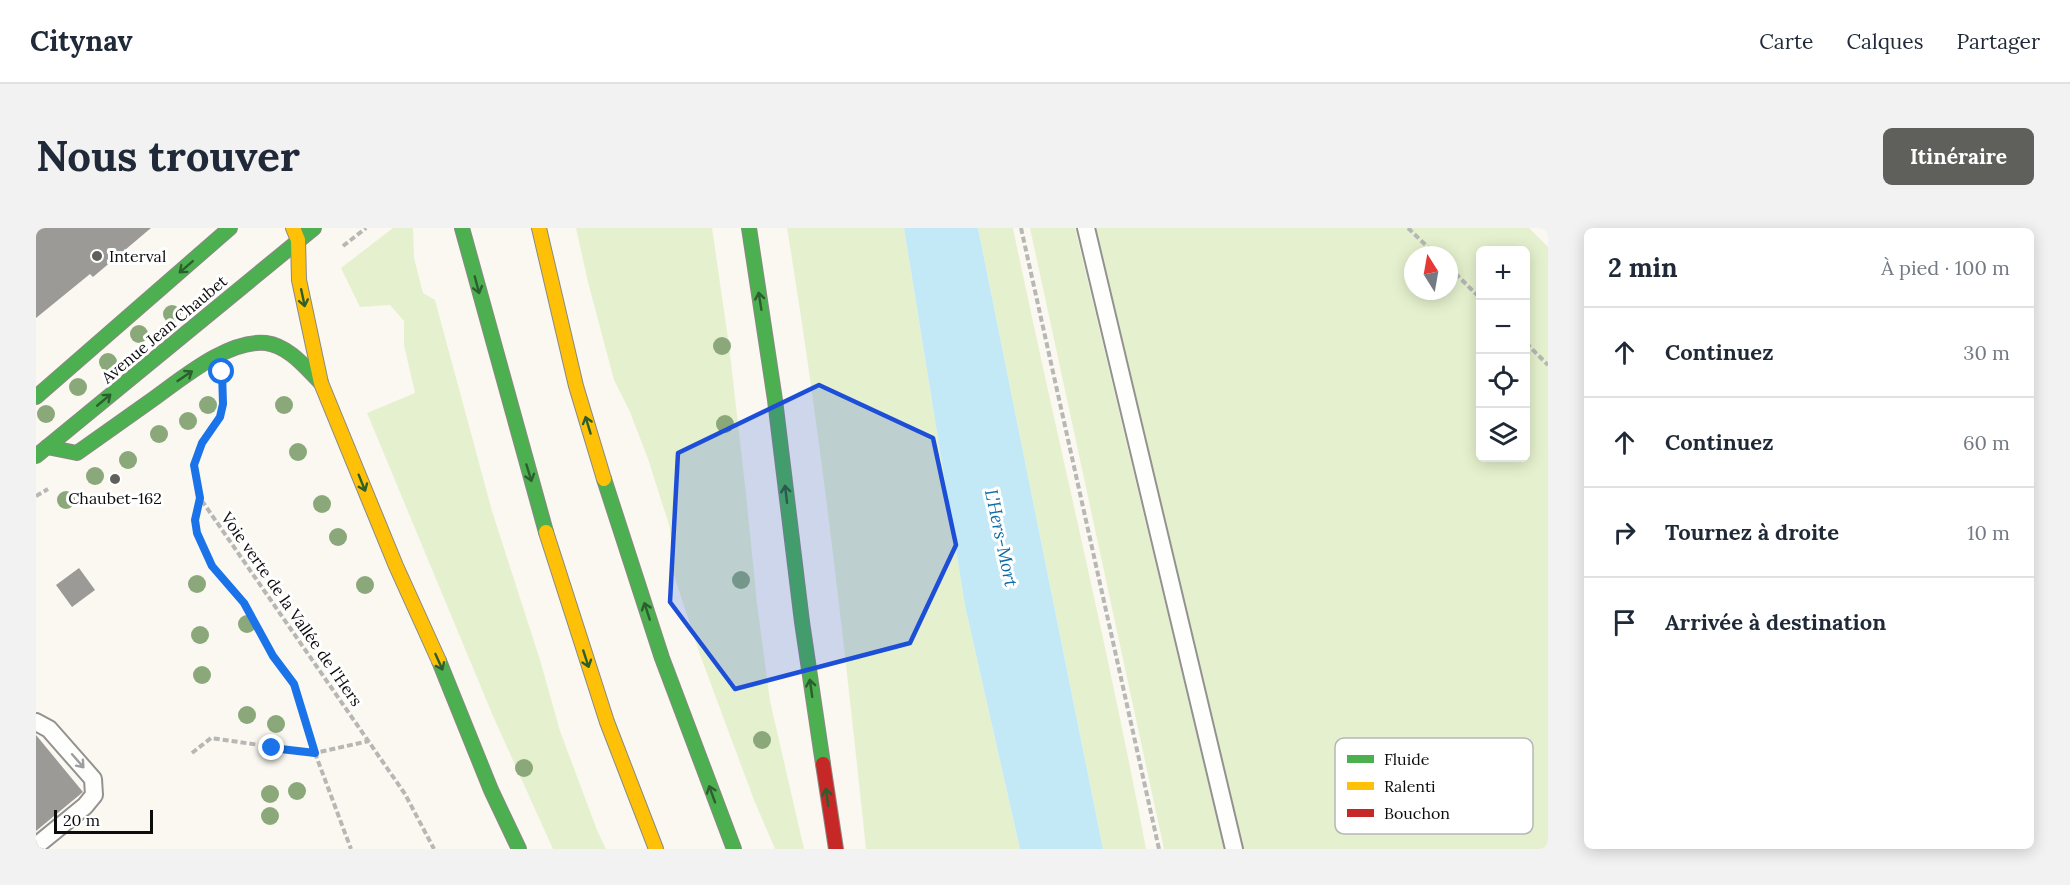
<!DOCTYPE html>
<html lang="fr">
<meta charset="utf-8">
<style>
:root{--surface:#fff;--page:#f2f2f3;--text:#1f2937;--muted:#747a83;--line:#e0e1e3;--accent:#5f5f5c}
body{margin:0;font-family:Lora,serif;background:var(--page);color:var(--text)}
.controls{position:absolute;right:18px;top:18px;display:grid;overflow:hidden;border-radius:9px;box-shadow:0 3px 15px #0003}
.controls button{width:54px;height:54px;display:grid;place-items:center;padding:0;border:0;border-bottom:2px solid var(--line);background:var(--surface);color:var(--text);font:30px sans-serif}
.compass{position:absolute;left:1368px;top:18px;width:54px;height:54px;border-radius:50%;background:var(--surface);box-shadow:0 3px 15px #0003;rotate:349deg}
.scale{position:absolute;left:18px;bottom:15px;width:99px;box-sizing:border-box;padding-left:6px;border:3px solid #0c0c0c;border-top:0;font-size:16px;line-height:21px;white-space:nowrap;color:#0c0c0c;-webkit-text-stroke:4px #fff;paint-order:stroke}
.stop{position:absolute;width:18px;height:18px;margin:-14px;border:4px solid #1a73e8;border-radius:50%;background:#fff}
.stop.end{background:#1a73e8;border-color:#fff;box-shadow:0 2px 6px #0008}
.list{margin:0;padding:0;list-style:none}
h2{display:flex;justify-content:space-between;align-items:center;height:78px;margin:0;padding:0 24px;font-size:26px}
h2 small{font-size:20px;font-weight:400;color:var(--muted)}
.list li{display:grid;grid-template-columns:39px 1fr auto;gap:18px;align-items:center;box-sizing:border-box;height:90px;padding:0 24px;border-top:2px solid var(--line)}
.list b{display:block;font-size:22px;white-space:nowrap}
.list em{font-size:20px;font-style:normal;color:var(--muted)}
.icon{flex:none;width:33px;height:33px;fill:none;stroke:currentColor;stroke-width:2;stroke-linecap:round;stroke-linejoin:round}
.map{position:relative;flex:none;width:1512px;height:621px;overflow:hidden;border-radius:9px}
header{display:flex;align-items:center;gap:36px;box-sizing:border-box;height:84px;padding:0 30px;background:var(--surface);border-bottom:2px solid var(--line)}
header strong{font-size:28px}
nav{display:flex;gap:33px;margin-inline-start:auto;font-size:21px}
.intro{display:flex;align-items:center;justify-content:space-between;box-sizing:border-box;height:144px;padding:0 36px}
h1{margin:0;font-size:42px}
.button{padding:15px 27px;border-radius:9px;background:var(--accent);color:#fff;font-size:21px;font-weight:700}
main{display:flex;gap:36px;padding:0 36px}
aside{flex:1;background:var(--surface);border-radius:9px;box-shadow:0 3px 15px #0003}
.map>svg:first-child{display:block}
</style>
<header>
<strong>Citynav</strong>
<nav><a>Carte</a><a>Calques</a><a>Partager</a></nav>
</header>
<div class="intro"><h1>Nous trouver</h1><a class="button">Itinéraire</a></div>
<main>
<div class="map">
<svg width="1512" height="621" viewBox="0 0 1512 621">
<rect width="100%" height="100%" fill="#faf8f0"/>
<g fill="#e5f1ce" fill-rule="evenodd">
<path d="M357,0H377L378,30L387,65L399,72L456,283L504,432L524,503L561,602L570,621H517L457,488L331,185L379,165L368,117V93L354,77L324,79L305,40Z"/>
<path d="M540,0H676L693,117L710,266L721,375L734,473L768,621H739L718,572L663,424L638,347L634,300L612,231L594,184L578,152L552,54Z"/>
<path d="M751,0H868L929,378L984,621H830C808,413 785,206 751,0Z"/>
<path d="M942,0H977C1020,207 1071,413 1110,621H1067Z"/>
<path d="M994,0H1039L1188,621H1128Z"/>
<path d="M1056,0H1493L1512,19V621H1203ZM1444,22H1490V230H1444ZM1377,27H1413V63H1377Z"/>
</g>
<path fill="#c3e9f7" d="M868,0H942L1067,621H984L929,378Z"/>
<g fill="#9c9a96">
<path d="M0,0H115L57,49L54,46L0,90Z"/>
<path d="M43,340L59,362L36,379L20,357Z"/>
<path d="M0,507L47,564L0,603Z"/>
</g>
<g fill="none" stroke-linecap="round" stroke-linejoin="round">
<defs>
<g id="lane">
<path d="M1050,0L1198,621"/>
<path d="M0,494L13,501L57,551L58,567L49,578L0,618"/>
</g>
<g id="fast">
<path d="M426,0L510,304"/>
<path d="M713,0L739,172L766,394L787,536"/>
<path d="M0,169L194,0"/>
<path d="M11,219L41,225C65,208 89,191 113,174C143,153 191,111 230,115C253,118 270,140 285,155"/>
<path d="M0,228L278,0"/>
<path d="M568,251L626,430L698,621"/>
<path d="M403,433L455,562L483,621"/>
</g>
<g id="slow">
<path d="M257,0L262,12L263,52L285,155L360,338L403,433"/>
<path d="M503,0L540,158L568,251"/>
<path d="M510,304L571,494L620,621"/>
</g>
<path id="jam" d="M787,536L800,621"/>
</defs>
<use href="#lane" stroke="#93928f" stroke-width="20"/>
<use href="#fast" stroke="#8a8985" stroke-width="16"/>
<use href="#slow" stroke="#8a8985" stroke-width="16"/>
<use href="#jam" stroke="#8a8985" stroke-width="16"/>
<g stroke="#b7b7b5" stroke-width="4" stroke-dasharray="6 3" stroke-linecap="butt">
<path d="M985,0L1123,621"/>
<path d="M1372,0L1400,27"/>
<path d="M307,18L330,0"/>
<path d="M1413,39L1444,70"/>
<path d="M1490,115L1512,137"/>
<path d="M187,164V176L184,189L166,215L158,237L164,270L369,566L398,621"/>
<path d="M0,268L12,261"/>
<path d="M164,270L159,292L161,305L176,337L208,375L237,428L258,456L279,525L315,621"/>
<path d="M156,525L175,510L279,525L333,513"/>
</g>
<use href="#lane" stroke="#fefefd" stroke-width="16"/>
<use href="#fast" stroke="#4caf50" stroke-width="14"/>
<use href="#slow" stroke="#ffc107" stroke-width="14"/>
<use href="#jam" stroke="#c62828" stroke-width="14"/>
</g>
<g fill="#8aa879">
<circle cx="136" cy="86" r="9"/>
<circle cx="103" cy="106" r="9"/>
<circle cx="686" cy="118" r="9"/>
<circle cx="72" cy="134" r="9"/>
<circle cx="42" cy="159" r="9"/>
<circle cx="172" cy="177" r="9"/>
<circle cx="248" cy="177" r="9"/>
<circle cx="10" cy="186" r="9"/>
<circle cx="152" cy="193" r="9"/>
<circle cx="689" cy="196" r="9"/>
<circle cx="123" cy="206" r="9"/>
<circle cx="262" cy="224" r="9"/>
<circle cx="92" cy="232" r="9"/>
<circle cx="59" cy="248" r="9"/>
<circle cx="30" cy="272" r="9"/>
<circle cx="286" cy="276" r="9"/>
<circle cx="302" cy="309" r="9"/>
<circle cx="705" cy="352" r="9"/>
<circle cx="161" cy="356" r="9"/>
<circle cx="329" cy="357" r="9"/>
<circle cx="211" cy="396" r="9"/>
<circle cx="164" cy="407" r="9"/>
<circle cx="166" cy="447" r="9"/>
<circle cx="211" cy="487" r="9"/>
<circle cx="240" cy="496" r="9"/>
<circle cx="726" cy="512" r="9"/>
<circle cx="488" cy="540" r="9"/>
<circle cx="261" cy="563" r="9"/>
<circle cx="234" cy="566" r="9"/>
<circle cx="234" cy="588" r="9"/>
</g>
<defs><path id="oneway-shaft" d="M-6 0H5M1.5-3L5.5 0L1.5 3" fill="none" stroke-width="1.6" stroke-linecap="round" stroke-linejoin="round" transform="scale(1.5)"/></defs>
<g stroke="#2c5e2e">
<use href="#oneway-shaft" transform="translate(150 39) rotate(139)"/>
<use href="#oneway-shaft" transform="translate(441 57) rotate(75)"/>
<use href="#oneway-shaft" transform="translate(267 70) rotate(78)"/>
<use href="#oneway-shaft" transform="translate(724 73) rotate(-99)"/>
<use href="#oneway-shaft" transform="translate(149 148) rotate(-34)"/>
<use href="#oneway-shaft" transform="translate(68 172) rotate(-40)"/>
<use href="#oneway-shaft" transform="translate(552 197) rotate(-107)"/>
<use href="#oneway-shaft" transform="translate(493 245) rotate(73)"/>
<use href="#oneway-shaft" transform="translate(326 255) rotate(68)"/>
<use href="#oneway-shaft" transform="translate(750 266) rotate(-97)"/>
<use href="#oneway-shaft" transform="translate(611 383) rotate(-108)"/>
<use href="#oneway-shaft" transform="translate(550 431) rotate(72)"/>
<use href="#oneway-shaft" transform="translate(403 434) rotate(66)"/>
<use href="#oneway-shaft" transform="translate(775 460) rotate(-98)"/>
<use href="#oneway-shaft" transform="translate(676 566) rotate(-110)"/>
<use href="#oneway-shaft" transform="translate(791 569) rotate(-98)"/>
</g>
<use stroke="#9d9d9d" href="#oneway-shaft" transform="translate(42 533) rotate(49)"/>
<g fill="none" stroke-linecap="round" stroke-linejoin="round">
<path stroke="#1a73e8" stroke-width="8" d="M186,144L187,176L184,189L166,215L158,237L164,270L159,292L161,305L176,338L208,375L237,428L258,456L279,525L236,520"/>
</g>
<path fill="#1d4ed8" fill-opacity="0.2" stroke="#1d4ed8" stroke-width="4.5" stroke-linejoin="round" d="M783,157L897,210L920,317L874,415L699,461L634,374L642,225Z"/>
<g fill="#5f5f5c" stroke="#fff" stroke-width="2">
<circle cx="61" cy="28" r="6"/>
<circle cx="79" cy="251" r="6"/>
</g>
<g text-anchor="middle" stroke-width="6" stroke-linejoin="round" paint-order="stroke">
<g font-size="16" fill="#0c0c0c" stroke="#fff" text-anchor="start">
<text x="73" y="34">Interval</text>
<text x="79" y="276" text-anchor="middle">Chaubet-162</text>
</g>
<g font-size="16" fill="#0c0c0c" stroke="#fff">
<text transform="translate(128 101) rotate(-40)" y="6">Avenue Jean Chaubet</text>
<text transform="translate(256 381) rotate(55)" y="6">Voie verte de la Vallée de l'Hers</text>
</g>
<g font-size="18" font-style="italic" fill="#0d6ca5" stroke="#fff">
<text transform="translate(965 310) rotate(78)" y="6">L'Hers-Mort</text>
</g>
</g>
<rect x="1299" y="510" width="198" height="96" rx="9" fill="#fff" stroke="#b6b6b6" stroke-width="1.5"/>
<rect x="1311" y="527" width="27" height="8" fill="#4caf50"/>
<rect x="1311" y="554" width="27" height="8" fill="#ffc107"/>
<rect x="1311" y="581" width="27" height="8" fill="#c62828"/>
<g font-size="16" fill="#0c0c0c">
<text x="1348" y="537">Fluide</text>
<text x="1348" y="564">Ralenti</text>
<text x="1348" y="591">Bouchon</text>
</g>
</svg>
<div class="controls">
<button>+</button>
<button>−</button>
<button><svg class="icon" aria-label="locate" viewBox="0 0 24 24"><circle cx="12" cy="12" r="6"/><path d="M12 2v4M12 18v4M2 12h4M18 12h4"/></svg></button>
<button><svg class="icon" aria-label="layers" viewBox="0 0 24 24"><path d="M12 4l9 5-9 5-9-5zM3 14l9 5 9-5"/></svg></button>
</div>
<svg class="compass" viewBox="-18 -18 36 36"><path d="M0-13l5 13h-10z" fill="#e53935"/><path d="M0 13l5-13h-10z" fill="#747a83"/></svg>
<div class="scale">20 m</div>
<div class="stop" style="left:186px;top:144px"></div>
<div class="stop end" style="left:236px;top:520px"></div>
</div>
<aside>
<h2>2 min<small>À pied · 100 m</small></h2>
<ul class="list">
<li><svg class="icon" aria-label="ahead" viewBox="0 0 24 24"><path d="M12 20V5M6 11l6-6 6 6"/></svg><div><b>Continuez</b></div><em>30 m</em></li>
<li><svg class="icon" aria-label="ahead" viewBox="0 0 24 24"><path d="M12 20V5M6 11l6-6 6 6"/></svg><div><b>Continuez</b></div><em>60 m</em></li>
<li><svg class="icon" aria-label="right" viewBox="0 0 24 24"><path d="M7 20v-9h11M14 6l5 5-5 5"/></svg><div><b>Tournez à droite</b></div><em>10 m</em></li>
<li><svg class="icon" aria-label="arrive" viewBox="0 0 24 24"><path d="M6 21V4h12l-3 4 3 4H6"/></svg><div><b>Arrivée à destination</b></div></li>
</ul>
</aside>
</main>
